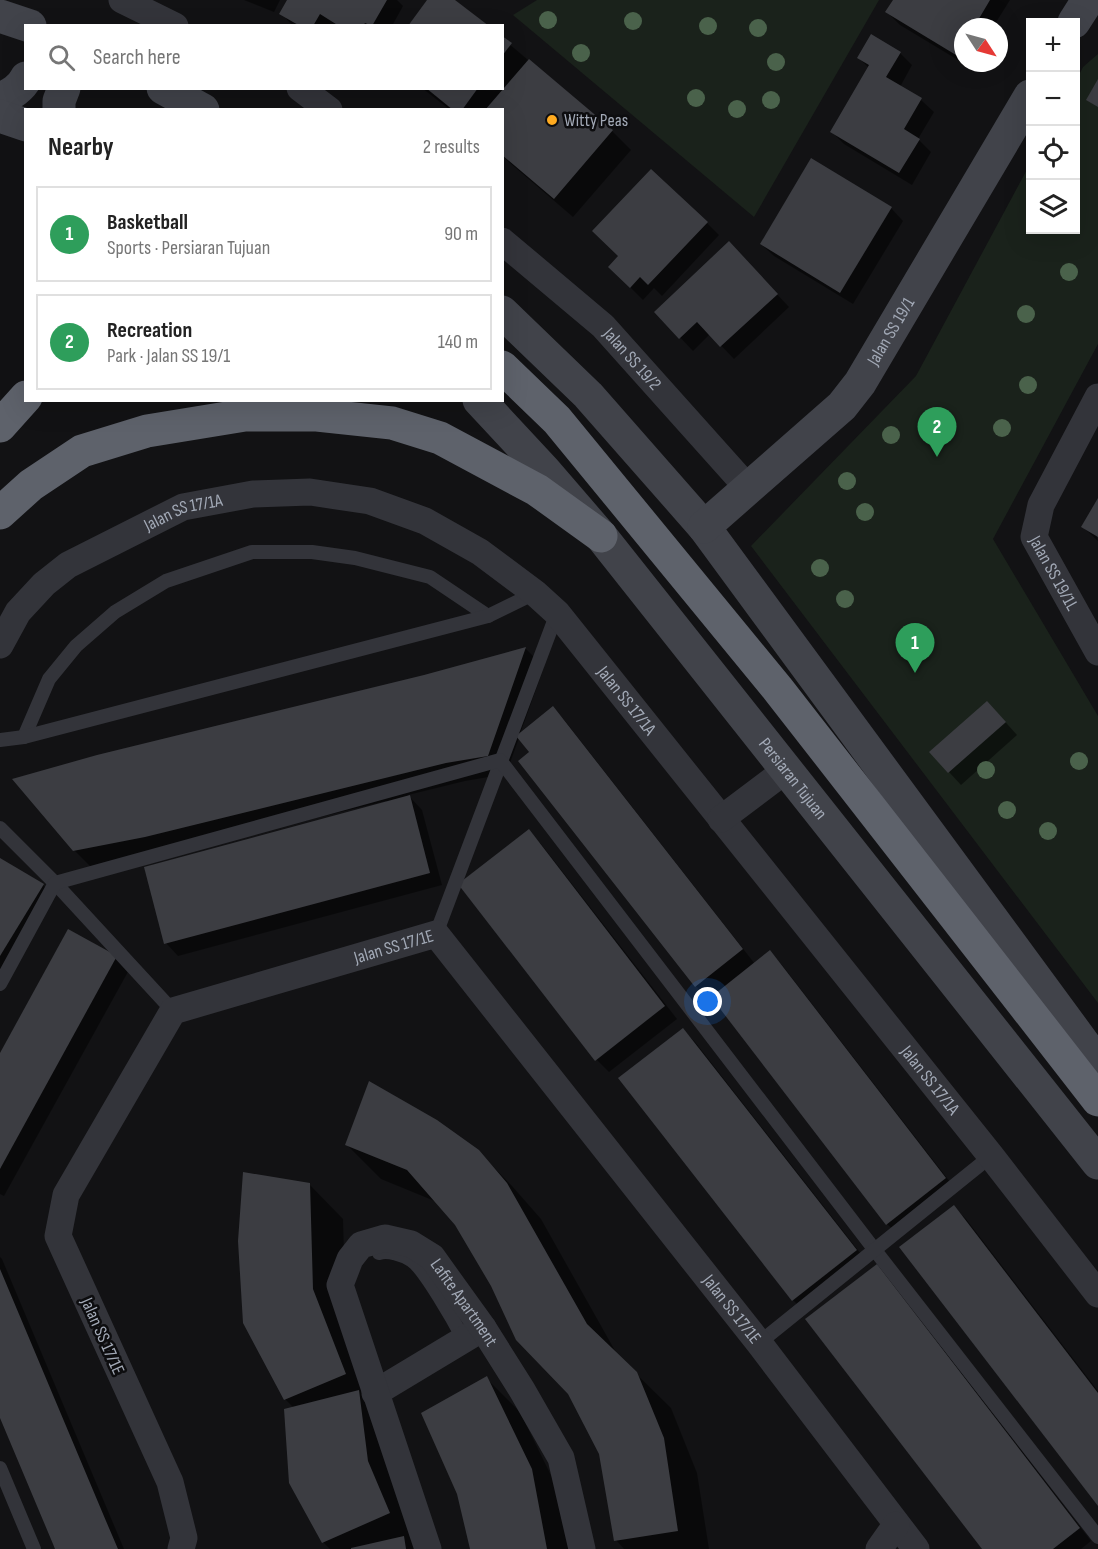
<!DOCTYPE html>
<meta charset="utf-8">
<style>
:root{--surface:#fff;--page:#f2f2f2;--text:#222;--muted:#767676;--line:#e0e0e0;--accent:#2563eb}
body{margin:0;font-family:"Sofia Sans Condensed",sans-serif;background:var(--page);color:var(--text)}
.controls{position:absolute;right:18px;top:18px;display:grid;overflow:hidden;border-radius:0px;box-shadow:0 6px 24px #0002}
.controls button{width:54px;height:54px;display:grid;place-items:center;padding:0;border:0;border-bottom:2px solid var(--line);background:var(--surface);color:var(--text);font:30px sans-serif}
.compass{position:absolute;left:954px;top:18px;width:54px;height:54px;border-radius:50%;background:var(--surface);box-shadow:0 6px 24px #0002;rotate:126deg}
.you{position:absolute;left:708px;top:1002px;width:21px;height:21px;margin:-15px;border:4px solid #fff;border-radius:50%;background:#1a73e8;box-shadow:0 0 0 9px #1a73e833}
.badge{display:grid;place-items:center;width:39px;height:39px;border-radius:50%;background:var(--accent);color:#fff;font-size:20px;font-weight:700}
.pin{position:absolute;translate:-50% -50px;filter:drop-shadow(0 2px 3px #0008)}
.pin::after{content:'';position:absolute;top:32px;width:21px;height:18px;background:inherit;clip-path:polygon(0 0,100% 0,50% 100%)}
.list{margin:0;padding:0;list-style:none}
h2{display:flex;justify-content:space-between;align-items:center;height:78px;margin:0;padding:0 24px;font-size:26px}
h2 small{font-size:20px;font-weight:400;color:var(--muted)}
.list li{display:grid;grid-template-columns:39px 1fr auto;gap:18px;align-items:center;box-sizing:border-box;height:96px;margin:0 12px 12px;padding:0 12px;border:2px solid var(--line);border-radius:0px}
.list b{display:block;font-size:22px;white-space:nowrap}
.list p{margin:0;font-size:20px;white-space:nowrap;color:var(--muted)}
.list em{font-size:20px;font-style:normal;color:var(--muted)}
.icon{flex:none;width:33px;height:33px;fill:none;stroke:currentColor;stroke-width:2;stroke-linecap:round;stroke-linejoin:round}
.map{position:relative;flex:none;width:1098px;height:1549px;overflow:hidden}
.search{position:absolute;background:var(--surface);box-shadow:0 6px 24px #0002;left:24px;top:24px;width:480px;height:66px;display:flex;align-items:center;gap:15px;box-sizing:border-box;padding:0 21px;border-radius:0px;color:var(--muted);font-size:22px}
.panel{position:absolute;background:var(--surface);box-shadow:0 6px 24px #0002;left:24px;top:108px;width:480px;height:294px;border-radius:0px}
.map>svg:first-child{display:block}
</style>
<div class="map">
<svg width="1098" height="1549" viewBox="0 0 1098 1549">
<rect width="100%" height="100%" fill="#121214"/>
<g fill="#1a221b">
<path d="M537,0H879L754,217L513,15Z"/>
<path d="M1098,54V344L993,539L1098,716V1003L751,546L916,376L1030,164V230H1076V81L1083,67Z"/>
</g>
<g fill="#0007">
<path d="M244,0H280L274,12Z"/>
<path d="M289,0H397L403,6L392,26H293L281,13Z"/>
<path d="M895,0H1010L993,27H963V63L900,25L887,12Z"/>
<path d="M502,38L612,131L631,150L573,217L502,156V110H450L422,88H502Z"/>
<path d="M900,53L912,65L900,87L921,100L934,112L918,139L931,152L912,185L844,144L832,132L869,68L859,58Z"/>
<path d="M891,208L903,221L853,304L774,256L761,244Z"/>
<path d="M707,223L719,235L662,296L654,288L643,300L610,267Z"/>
<path d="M741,256L789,307L734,359L710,334L693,351L656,312Z"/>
<path d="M1098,501V535L1096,534L1098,541L1083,527Z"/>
<path d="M526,649L544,667L520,734L553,708L565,721L755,964L770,952L782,965L957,1191L900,1236L887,1224L712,996L708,998L696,986L519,738L506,774L465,781L408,795L422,810L442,885L178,956L166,943L387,803L386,801L164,855L93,869L74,850L425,677Z"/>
<path d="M999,715L1017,735L961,785L949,772Z"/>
<path d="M529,831L541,844L677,1019L609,1072L597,1060L460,884Z"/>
<path d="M0,859L43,885L55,898L0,989Z"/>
<path d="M116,958L129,970L4,1196L0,1194V1055Z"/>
<path d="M683,1030L695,1042L868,1263L805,1312L793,1300Z"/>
<path d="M347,1145L478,1151L512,1186L541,1219L618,1356L671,1408L697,1473L709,1549H624L616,1540L601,1453L570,1393L492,1285L457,1224L437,1202L381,1179Z"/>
<path d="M309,1184L343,1219L346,1324L419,1549H330L323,1542L294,1408L285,1399Z"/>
<path d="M954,1207L966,1219L1098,1391V1504Z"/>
<path d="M0,1257L2,1259L124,1549H56L0,1415Z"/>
<path d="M876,1266L889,1278L1091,1541L1081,1549H984Z"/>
<path d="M486,1378L520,1412L565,1504L574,1549H471Z"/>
</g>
<g fill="#3c3d42">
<path d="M287,0H387L372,26L365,23L363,26H339L320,14L313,26H300L279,14Z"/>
<path d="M427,0H455L489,26H408Z"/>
<path d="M893,0H990L974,27H963V45L956,55L885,12Z"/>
<path d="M871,34L901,52L886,77L922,98L904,129L920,139L899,173L830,132L869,65L857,58Z"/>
<path d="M502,36L512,43L502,56Z"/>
<path d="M529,59L613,130L554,199L502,155V110H485Z"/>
<path d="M1098,79V107L1086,100Z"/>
<path d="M426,88H478L462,110H453Z"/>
<path d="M811,158L892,207L840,293L760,244Z"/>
<path d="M651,169L708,222L648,285L640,277L630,288L608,267L618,256L592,231Z"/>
<path d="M729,241L778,294L720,347L697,322L679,339L654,312Z"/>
<path d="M1098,498V537L1081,527Z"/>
<path d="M526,647L488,756L446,763L145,837L73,851L12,779L97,755L424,675Z"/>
<path d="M987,701L1006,722L948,773L929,752Z"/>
<path d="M553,706L743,949L695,987L518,761L529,752L516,736Z"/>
<path d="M410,795L430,873L164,944L144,867Z"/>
<path d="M529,829L665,1006L595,1061L458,884Z"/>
<path d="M0,858L44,884L0,956Z"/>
<path d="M68,929L117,956L0,1169V1053Z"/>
<path d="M770,950L946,1178L886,1225L711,997Z"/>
<path d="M683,1028L857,1250L792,1301L618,1078Z"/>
<path d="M369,1081L437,1120L479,1150L507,1183L587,1324L637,1372L664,1438L678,1531L614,1541L599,1454L568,1394L516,1340L491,1286L455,1225L407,1170L345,1145Z"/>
<path d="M243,1172L310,1183L313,1289L346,1374L284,1400L243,1323L238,1241Z"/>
<path d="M954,1205L1098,1393V1506L899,1247Z"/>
<path d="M877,1264L1080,1528L1053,1549H982L805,1319Z"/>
<path d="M0,1269L106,1521L118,1549H55L53,1544L0,1418Z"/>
<path d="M487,1376L532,1469L547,1549H470L457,1494L421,1413Z"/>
<path d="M359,1390L368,1461L390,1513L322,1543L289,1483L284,1409Z"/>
<path d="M404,1536L406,1549H351V1548Z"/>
</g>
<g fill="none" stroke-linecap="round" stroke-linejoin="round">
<g stroke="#33343a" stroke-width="14">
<path d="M24,737L49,679L76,646L115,612L166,581L252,552H312L355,558L430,577L488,616"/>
<path d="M0,740L24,737L488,616L535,593"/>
<path d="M0,828L55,883L173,1011"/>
<path d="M436,934L557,613"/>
<path d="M0,984L55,883L500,760L874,1249L1098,1537"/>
<path d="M379,1253C388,1250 403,1255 411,1260C424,1268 455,1323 464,1340"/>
<path d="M759,1343L991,1156"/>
<path d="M0,1468L34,1549"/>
</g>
<g stroke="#33343a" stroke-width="27">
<path d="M122,0L175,26"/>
<path d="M300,88L329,110"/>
<path id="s1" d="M502,241L603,326L748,488"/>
<path id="s2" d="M1098,397L1041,505L1034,537L1098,652"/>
<path id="s3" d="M0,645L18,612L44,584L68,565L183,507L253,494L310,492L370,501L425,521L480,552L535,593L557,613L991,1156L1098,1294"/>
<path d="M721,819L786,770"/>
<path d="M375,1393L483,1328"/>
<path id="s4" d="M181,1549L184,1538L170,1482L58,1236L66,1195L173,1011L436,934L759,1343L916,1549"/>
<path id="s5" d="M428,1549L340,1285L350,1259L361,1245L385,1238L411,1244L432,1257L483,1328L522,1390L561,1458L582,1549"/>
<path d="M879,1549L896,1525"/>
</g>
<g stroke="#41434a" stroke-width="33">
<path d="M0,16L30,26"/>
<path d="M1074,22L1088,0"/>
<path d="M163,88L203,110"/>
<path d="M0,98C10,96 22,87 26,78"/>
<path d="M59,110V101L64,88"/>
<path d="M0,116L26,125"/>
<path d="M502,312L588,395L704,527L1098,1063"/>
<path id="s6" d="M479,400L545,471L601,536L1098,1163"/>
<path id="s7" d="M704,527L842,406L860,383L1030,96"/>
</g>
<g stroke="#5e626b" stroke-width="33">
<path d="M502,367L557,420L777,688L1098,1100"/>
<path d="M0,426L26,397"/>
<path d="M0,513L31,485L82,451L147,431L245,415H317L392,423L440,438L537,490L601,536"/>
</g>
</g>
<g fill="#4a624b">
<circle cx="548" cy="20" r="9"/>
<circle cx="633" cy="21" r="9"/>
<circle cx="708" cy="26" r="9"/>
<circle cx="758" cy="28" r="9"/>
<circle cx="581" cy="53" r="9"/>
<circle cx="776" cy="62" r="9"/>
<circle cx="696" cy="98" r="9"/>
<circle cx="771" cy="100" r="9"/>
<circle cx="737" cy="109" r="9"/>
<circle cx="1069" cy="272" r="9"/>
<circle cx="1026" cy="314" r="9"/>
<circle cx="1028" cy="385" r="9"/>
<circle cx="1002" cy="428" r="9"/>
<circle cx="891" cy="435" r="9"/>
<circle cx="847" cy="481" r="9"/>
<circle cx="865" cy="512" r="9"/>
<circle cx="820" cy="568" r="9"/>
<circle cx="845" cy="599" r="9"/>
<circle cx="1079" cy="761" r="9"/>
<circle cx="986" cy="770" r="9"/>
<circle cx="1007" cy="810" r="9"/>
<circle cx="1048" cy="831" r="9"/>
</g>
<circle fill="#ffab20" stroke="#0d0d0f" stroke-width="2" cx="552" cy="120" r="6"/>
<g text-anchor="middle" stroke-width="5" stroke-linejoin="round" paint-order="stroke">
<g font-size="18" fill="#a2a9b6" stroke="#0d0d0f" text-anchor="start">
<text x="564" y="126">Witty Peas</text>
</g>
<g font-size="18" fill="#a2a9b6" stroke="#0d0d0f">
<text dy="6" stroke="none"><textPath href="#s7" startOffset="273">Jalan SS 19/1</textPath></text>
<text dy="6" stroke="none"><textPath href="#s1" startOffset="176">Jalan SS 19/2</textPath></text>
<text dy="6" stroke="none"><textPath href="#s3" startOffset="234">Jalan SS 17/1A</textPath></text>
<text dy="6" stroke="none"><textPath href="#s2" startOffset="196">Jalan SS 19/1L</textPath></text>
<text dy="6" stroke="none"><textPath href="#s3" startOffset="756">Jalan SS 17/1A</textPath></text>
<text dy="6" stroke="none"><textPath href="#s6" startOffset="492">Persiaran Tujuan</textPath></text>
<text dy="6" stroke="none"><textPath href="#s4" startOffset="824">Jalan SS 17/1E</textPath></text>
<text dy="6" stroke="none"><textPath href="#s3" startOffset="1242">Jalan SS 17/1A</textPath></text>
<text dy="6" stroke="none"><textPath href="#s5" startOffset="456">Lafite Apartment</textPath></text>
<text dy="6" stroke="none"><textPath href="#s4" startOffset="1346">Jalan SS 17/1E</textPath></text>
<text transform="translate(103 1336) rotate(66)" y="6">Jalan SS 17/1E</text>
</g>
</g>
</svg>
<div class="controls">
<button>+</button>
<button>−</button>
<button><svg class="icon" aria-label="locate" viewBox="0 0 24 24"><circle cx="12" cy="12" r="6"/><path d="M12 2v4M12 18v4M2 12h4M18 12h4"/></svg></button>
<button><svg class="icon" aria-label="layers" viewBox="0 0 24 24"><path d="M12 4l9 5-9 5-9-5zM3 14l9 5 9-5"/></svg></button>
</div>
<svg class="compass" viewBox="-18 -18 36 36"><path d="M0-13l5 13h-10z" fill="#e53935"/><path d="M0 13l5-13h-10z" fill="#767676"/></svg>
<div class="you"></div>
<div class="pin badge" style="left:915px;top:673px;background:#2e9e5b">1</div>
<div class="pin badge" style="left:937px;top:457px;background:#2e9e5b">2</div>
<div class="search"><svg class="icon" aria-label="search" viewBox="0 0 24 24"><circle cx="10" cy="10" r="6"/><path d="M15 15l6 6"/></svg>Search here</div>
<section class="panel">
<h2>Nearby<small>2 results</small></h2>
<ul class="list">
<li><span class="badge" style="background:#2e9e5b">1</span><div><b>Basketball</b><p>Sports · Persiaran Tujuan</p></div><em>90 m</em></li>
<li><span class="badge" style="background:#2e9e5b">2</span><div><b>Recreation</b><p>Park · Jalan SS 19/1</p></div><em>140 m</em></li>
</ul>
</section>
</div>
